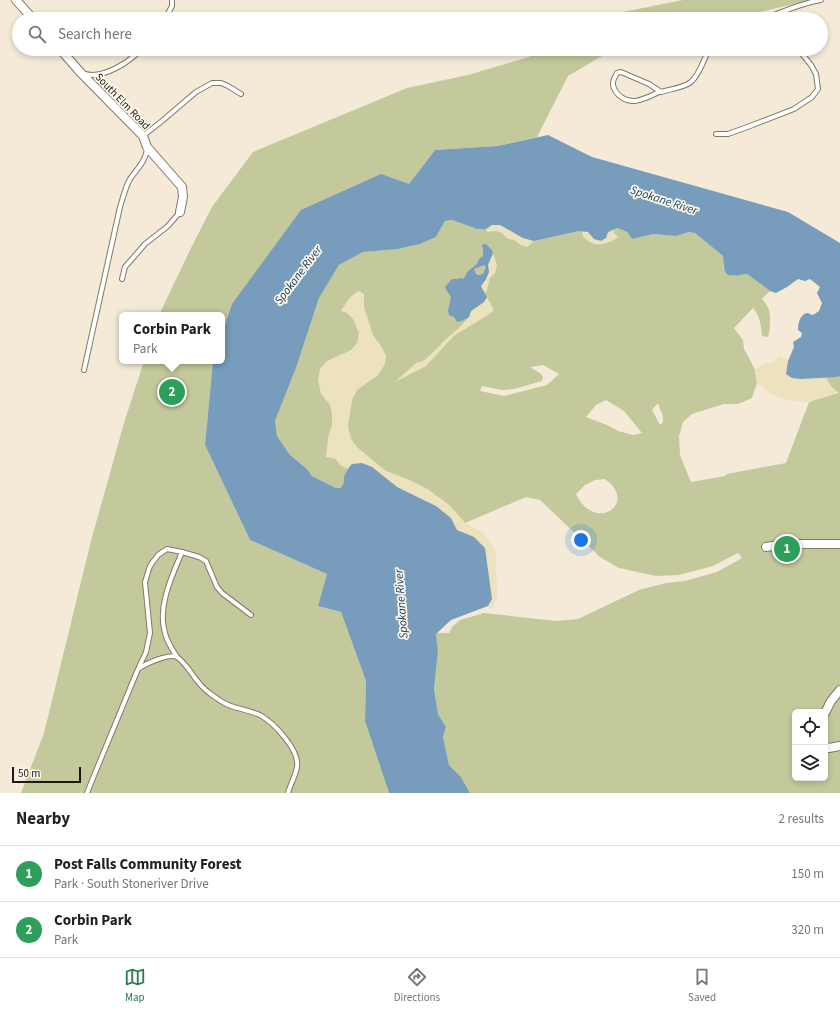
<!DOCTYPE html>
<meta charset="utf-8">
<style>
:root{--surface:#fff;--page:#f2f2f2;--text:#222;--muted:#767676;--line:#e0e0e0;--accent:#267f53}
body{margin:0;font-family:"Source Sans 3",sans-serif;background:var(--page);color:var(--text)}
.controls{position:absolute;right:12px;bottom:12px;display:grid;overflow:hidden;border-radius:6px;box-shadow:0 2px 6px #0003}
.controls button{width:36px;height:36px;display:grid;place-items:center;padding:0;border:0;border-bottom:1px solid var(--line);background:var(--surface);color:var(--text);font:20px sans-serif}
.scale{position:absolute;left:12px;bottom:10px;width:69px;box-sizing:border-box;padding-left:4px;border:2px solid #1c1912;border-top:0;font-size:11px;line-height:14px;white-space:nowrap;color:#1c1912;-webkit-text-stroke:3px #fef8ec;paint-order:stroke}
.you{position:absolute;left:581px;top:540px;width:14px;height:14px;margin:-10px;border:3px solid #fff;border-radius:50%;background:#1a73e8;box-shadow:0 0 0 6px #1a73e833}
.badge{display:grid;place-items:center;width:26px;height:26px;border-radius:50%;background:var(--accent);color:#fff;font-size:13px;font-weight:700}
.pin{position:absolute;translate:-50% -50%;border:2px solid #fff;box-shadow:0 1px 4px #0006}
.popup{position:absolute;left:119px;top:312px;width:106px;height:52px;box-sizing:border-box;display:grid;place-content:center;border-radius:6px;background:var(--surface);filter:drop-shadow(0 1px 3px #0005);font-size:13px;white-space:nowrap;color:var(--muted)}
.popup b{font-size:15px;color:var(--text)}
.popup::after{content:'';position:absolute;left:50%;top:100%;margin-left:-8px;border:8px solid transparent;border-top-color:var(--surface)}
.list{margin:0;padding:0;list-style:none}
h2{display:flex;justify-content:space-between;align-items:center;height:52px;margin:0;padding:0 16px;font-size:17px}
h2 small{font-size:13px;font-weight:400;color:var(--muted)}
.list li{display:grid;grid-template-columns:26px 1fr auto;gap:12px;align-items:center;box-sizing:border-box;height:56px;padding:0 16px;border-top:1px solid var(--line)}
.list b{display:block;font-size:15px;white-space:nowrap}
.list p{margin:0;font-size:13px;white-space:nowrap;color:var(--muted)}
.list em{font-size:13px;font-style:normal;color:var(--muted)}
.icon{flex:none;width:22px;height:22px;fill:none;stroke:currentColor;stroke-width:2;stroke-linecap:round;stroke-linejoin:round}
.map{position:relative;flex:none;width:840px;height:793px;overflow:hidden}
.search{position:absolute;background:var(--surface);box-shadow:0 2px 6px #0003;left:12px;right:12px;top:12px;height:44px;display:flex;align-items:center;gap:10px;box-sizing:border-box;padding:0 14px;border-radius:22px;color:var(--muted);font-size:15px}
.sheet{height:164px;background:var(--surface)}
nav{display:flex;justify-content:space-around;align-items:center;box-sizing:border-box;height:56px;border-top:1px solid var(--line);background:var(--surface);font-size:11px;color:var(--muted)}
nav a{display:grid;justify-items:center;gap:2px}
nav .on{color:var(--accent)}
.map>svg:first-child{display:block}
</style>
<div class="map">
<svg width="840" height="793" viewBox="0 0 840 793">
<rect width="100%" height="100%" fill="#f4ead7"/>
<g fill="#c3c99b" fill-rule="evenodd">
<path d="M683,0H811L730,19H588Z"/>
<path d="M542,49H614L568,76L537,137L498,146L435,150L409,184L233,304L222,334V315H159L191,248L212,207L253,152L407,88L468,75L532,56Z"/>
<path d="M452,220L477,229L492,225L534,241L579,231L588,232H608L617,228L627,232L632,239L653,234L676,236L689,232L695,233L723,256V268L731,276L747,274L770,291L762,299C765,303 768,306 769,310C771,316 770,331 768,337L762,336C761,325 760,316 753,308L734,328L743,340L744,349L749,358L755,370L757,383L752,398L738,404H724L692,414L683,422L679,436L680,455L691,482L725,476L727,474L786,463L809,402H811L819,378L840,376V793H470L461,777L449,765L443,737L446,727L438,714L434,689L438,651L436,633H449L452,627L460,620L484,613L557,621L578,619L639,590L666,583L685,581L717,572L742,558L738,553L713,566L679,575L656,576L619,568L600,557L540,500L526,497L465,523L450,506L440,498L345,476L344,485L341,488H336L312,476L307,469L290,455L277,436L275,421L296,368L319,298L339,265L363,252L398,249L420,244L436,237L445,221ZM543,365L559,374L547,385L504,396L480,391L482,386L502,390L514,389L542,381L543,377L540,373L530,367ZM606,400L624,411L642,433L633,435L618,431L607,425L586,417L596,405ZM658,403L663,417V422L660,425L652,410ZM605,479C639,503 595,534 576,494L585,485L595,480ZM795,712H825V778H795Z"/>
<path d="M144,361H213L205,445L250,540L327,574L318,606L341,612L366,681L365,721L389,793H21L44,733L91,541L124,423Z"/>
</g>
<g fill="#ece2bd">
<path d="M492,225H500L523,238L534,241L527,247L521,245L514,240L508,239L502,233L496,231L487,232L486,229Z"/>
<path d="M614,230V233L618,237C612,242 599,247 592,243C589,242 586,239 583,237L582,231L588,232L594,239Z"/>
<path d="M493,253L497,265L495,273L490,278L486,293L482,289L481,286L486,279L487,265Z"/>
<path d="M359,291L364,294V307L373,335L381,346L386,356L385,364L378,375L357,390L352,400L348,426L351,439L357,447L386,471L410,480L429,490L450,506L465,523L484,533L494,548L496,558L497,598L492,610L488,606L492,599L485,548L474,538L457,530L451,518L436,506L397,487L372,467L352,464L347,469L340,465L336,459L326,457L328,438L332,425V414L330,405L321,394L318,380L320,369L327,361L351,350L357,343L359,333L353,319L347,313L341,311C346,303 350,295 359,291Z"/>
<path d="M487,297L494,310L488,315L455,335L449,341L426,366L395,382L416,363L423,361L428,357L447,338L459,328L469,317L471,311L484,302Z"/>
<path d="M779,356L784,357L788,361L787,374L801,379L826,378L831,386L839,393L809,402L787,400L771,394L757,383L755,370C760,365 765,363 773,363Z"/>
</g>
<g fill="#779cbc" fill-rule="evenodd">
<path d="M548,135L592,157L788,212L840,243V376L836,377L801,379L792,378L786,374L788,361L794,347L793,342L801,337L802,333L798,330C798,324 800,314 807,313C809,313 811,315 813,315L819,311L822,303L817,293L820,287L810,279L805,281L798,279L787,287L776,293L770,291L747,274C726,277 724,278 723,256L695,233L689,232L676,236L653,234L632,239L627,232L617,228L608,232L606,238L601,241L594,239L588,232L579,231L534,241L523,238L500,225H492L486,229H477L452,220L445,221L436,237L420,244L398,249L363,252L339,265L319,298L296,368L275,421L277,436L290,455L307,469L312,476L336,488H341C344,484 344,482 344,477C346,472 348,468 352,464L362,463L372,467L397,487L436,506L451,518L457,530L474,537L485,548L492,599L488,606L451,620L436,634L438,651L434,689L438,714L446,727L443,737L449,765L461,777L470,793H389L365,721L366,681L341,612L318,606L327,574L250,540L205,445L213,361H222V334L232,304L301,210L381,174L409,184L435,150L498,146Z"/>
<path d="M484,244H486L492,250L493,253L488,265L489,272L486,279L481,286C482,290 485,293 487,297L484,302L471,311L469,317L462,321L457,322L454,317L449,315L448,311L451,297L446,290L445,287L452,279H458L460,278L463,279L466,275L467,272L477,264L479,259L483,256V249L482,245ZM484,265L486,267L483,274L479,275L476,274L474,269Z"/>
</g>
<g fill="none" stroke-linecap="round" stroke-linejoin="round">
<defs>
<g id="service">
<path d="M165,19L172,6V0"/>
<path d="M763,19C783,12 801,3 821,0"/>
<path d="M85,74C103,79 130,62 141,49"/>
<path d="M661,92L649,84L621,72L617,73C615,77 612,81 613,85C615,95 626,102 635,101C643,100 651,96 659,92H661C671,89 683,88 691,82C700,74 704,59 709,49"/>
<path d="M716,134H728L750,126L794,109L812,97L818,89L816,74L811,65L798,49"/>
<path d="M143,136L162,121L196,92L212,83H221L228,86L241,94"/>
<path d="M122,279L125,267L132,259L145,244L168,226L180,212"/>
<path d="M84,370L120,207C123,198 125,188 130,179C136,170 146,161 147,149"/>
<path d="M182,552L199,557L206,561L217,587L222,593L251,615"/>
<path d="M139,667L146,652L150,633L145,582L150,566L158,555L167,549L182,552C172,576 157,607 165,633C167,642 172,649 177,657"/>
<path d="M87,793L93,778L138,669C145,664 169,653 177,657C181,660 187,667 190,671C196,680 203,689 212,695C218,699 224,704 231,706C240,709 250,711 260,715C274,723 300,750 297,767C296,775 290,785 288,793"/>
</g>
<g id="minor">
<path d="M16,0L33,19"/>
<path d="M60,49L80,72L143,136L147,147L182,187L183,197L180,212"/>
<path d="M766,547L787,544H840"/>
<path d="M825,713L831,701L840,690"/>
<path d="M825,747L829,748L840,746"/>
</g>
</defs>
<use href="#service" stroke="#827967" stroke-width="6"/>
<use href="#minor" stroke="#827967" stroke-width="10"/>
<use href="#service" stroke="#fff" stroke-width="4"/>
<use href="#minor" stroke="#fff" stroke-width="8"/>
</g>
<g text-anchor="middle" stroke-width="3.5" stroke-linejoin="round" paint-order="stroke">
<g font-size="11" fill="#1c1912" stroke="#fef8ec">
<text transform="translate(123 101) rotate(46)" y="4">South Elm Road</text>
</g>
<g font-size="12" font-style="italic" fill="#133f60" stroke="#fef8ec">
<text transform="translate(664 200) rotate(18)" y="4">Spokane River</text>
<text transform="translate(298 275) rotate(-53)" y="4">Spokane River</text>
<text transform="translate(401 604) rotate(-94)" y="4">Spokane River</text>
</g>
</g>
</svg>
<div class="controls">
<button><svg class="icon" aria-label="locate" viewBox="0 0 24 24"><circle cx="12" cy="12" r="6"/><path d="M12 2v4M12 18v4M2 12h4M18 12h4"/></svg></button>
<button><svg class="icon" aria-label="layers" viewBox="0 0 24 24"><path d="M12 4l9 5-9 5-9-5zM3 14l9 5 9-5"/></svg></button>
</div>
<div class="scale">50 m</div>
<div class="you"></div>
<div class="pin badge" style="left:787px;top:549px;background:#2e9e5b">1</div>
<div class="pin badge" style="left:172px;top:392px;background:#2e9e5b">2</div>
<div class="popup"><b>Corbin Park</b>Park</div>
<div class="search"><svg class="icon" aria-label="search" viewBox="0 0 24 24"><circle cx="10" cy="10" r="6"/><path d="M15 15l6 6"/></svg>Search here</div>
</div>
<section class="sheet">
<h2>Nearby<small>2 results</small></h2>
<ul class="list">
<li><span class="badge" style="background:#2e9e5b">1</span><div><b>Post Falls Community Forest</b><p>Park · South Stoneriver Drive</p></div><em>150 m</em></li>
<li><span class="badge" style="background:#2e9e5b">2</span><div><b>Corbin Park</b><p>Park</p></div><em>320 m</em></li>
</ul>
</section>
<nav>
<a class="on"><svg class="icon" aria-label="map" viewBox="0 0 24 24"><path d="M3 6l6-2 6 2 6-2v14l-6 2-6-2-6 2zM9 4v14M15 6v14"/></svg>Map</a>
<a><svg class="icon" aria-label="directions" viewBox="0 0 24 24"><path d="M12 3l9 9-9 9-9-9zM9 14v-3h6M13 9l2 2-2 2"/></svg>Directions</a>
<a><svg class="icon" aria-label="saved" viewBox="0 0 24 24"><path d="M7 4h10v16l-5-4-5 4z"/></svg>Saved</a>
</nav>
